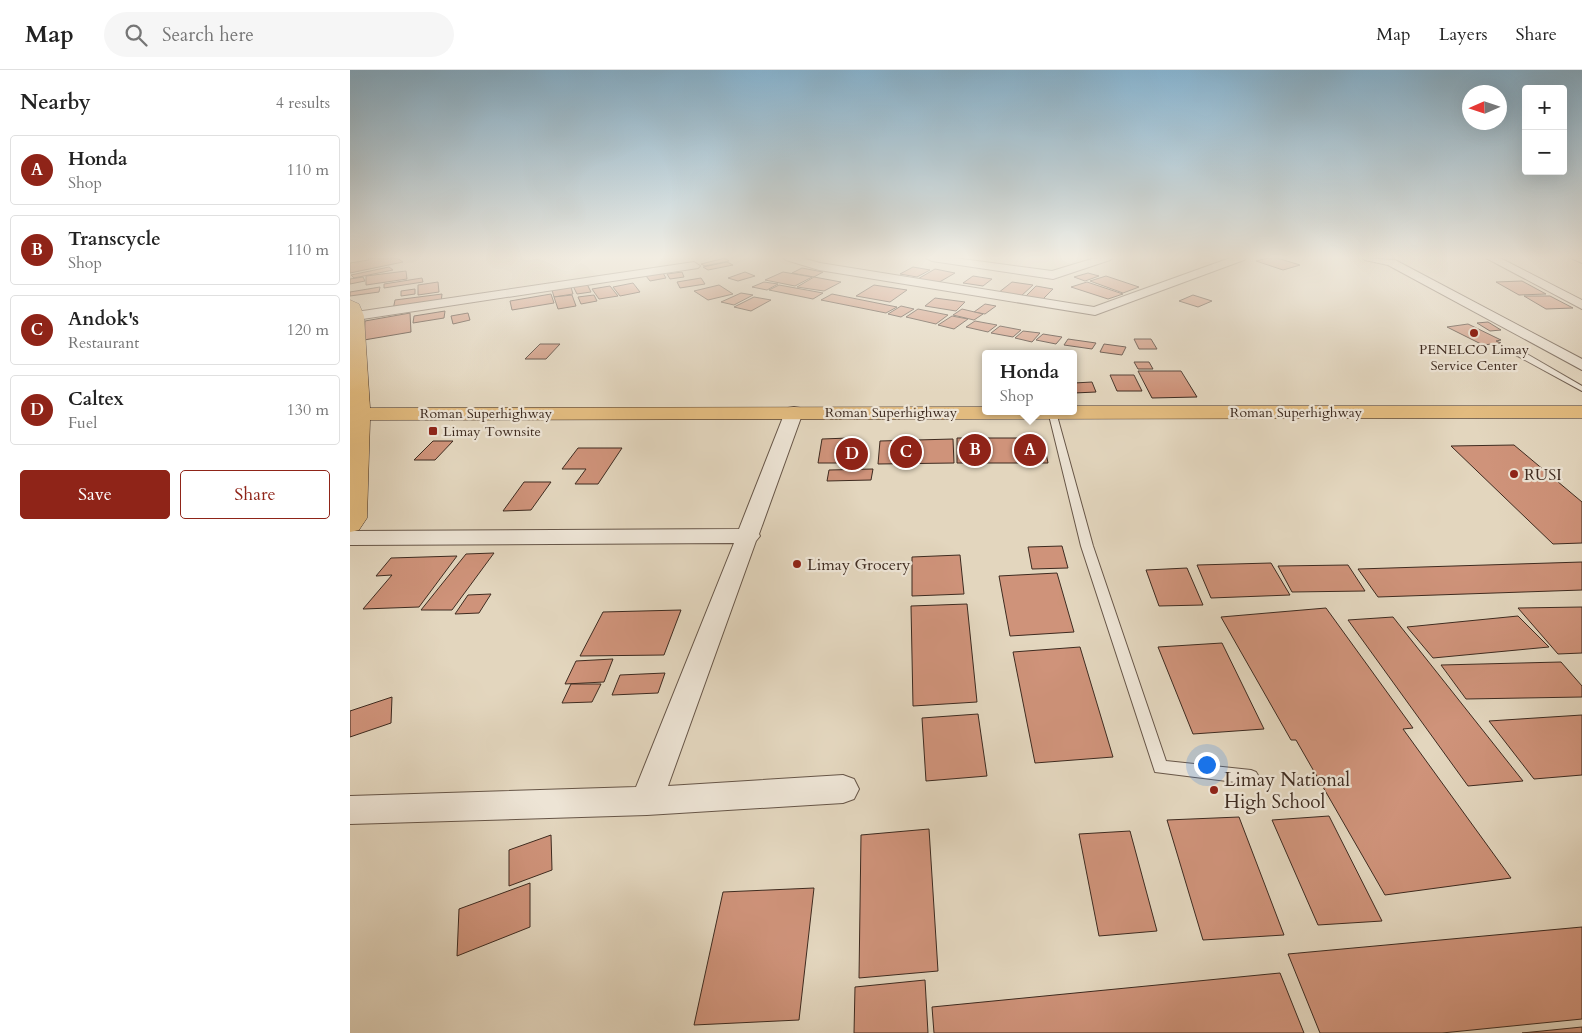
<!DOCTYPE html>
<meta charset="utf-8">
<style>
:root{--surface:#fff;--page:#f6f6f6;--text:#222;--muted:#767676;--line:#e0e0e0;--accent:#8f2418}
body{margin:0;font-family:Cardo,serif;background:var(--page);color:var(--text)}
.controls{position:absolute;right:15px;top:15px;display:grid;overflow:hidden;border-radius:5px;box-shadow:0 5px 20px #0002}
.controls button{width:45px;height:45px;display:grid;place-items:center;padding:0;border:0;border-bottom:1px solid var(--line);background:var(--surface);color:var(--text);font:25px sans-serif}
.compass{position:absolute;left:1112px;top:15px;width:45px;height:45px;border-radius:50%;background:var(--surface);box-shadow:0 5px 20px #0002;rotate:267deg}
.you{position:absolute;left:856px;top:694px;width:18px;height:18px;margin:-12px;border:4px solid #fff;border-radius:50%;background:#1a73e8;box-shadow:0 0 0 8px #1a73e833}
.badge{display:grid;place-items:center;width:32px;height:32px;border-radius:50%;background:var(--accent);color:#fff;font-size:16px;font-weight:700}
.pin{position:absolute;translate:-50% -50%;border:2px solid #fff;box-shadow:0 1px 5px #0006}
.popup{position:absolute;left:632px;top:280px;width:95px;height:65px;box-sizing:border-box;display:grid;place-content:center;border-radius:5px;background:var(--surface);filter:drop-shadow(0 1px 4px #0005);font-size:16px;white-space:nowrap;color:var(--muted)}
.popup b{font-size:19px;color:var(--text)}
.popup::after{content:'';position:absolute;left:50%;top:100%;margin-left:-10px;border:10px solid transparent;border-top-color:var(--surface)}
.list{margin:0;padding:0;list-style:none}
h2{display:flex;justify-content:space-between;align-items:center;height:65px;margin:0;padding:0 20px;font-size:21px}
h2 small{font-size:16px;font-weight:400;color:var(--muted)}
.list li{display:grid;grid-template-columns:32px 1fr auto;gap:15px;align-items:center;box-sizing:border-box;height:70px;margin:0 10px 10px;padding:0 10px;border:1px solid var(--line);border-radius:5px}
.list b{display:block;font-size:19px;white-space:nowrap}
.list p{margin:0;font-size:16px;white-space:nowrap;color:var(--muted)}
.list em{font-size:16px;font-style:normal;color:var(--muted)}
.actions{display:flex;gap:10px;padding:15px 20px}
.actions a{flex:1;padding:11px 0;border:1px solid var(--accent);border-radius:5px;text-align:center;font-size:18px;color:var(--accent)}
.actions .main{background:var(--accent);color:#fff}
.icon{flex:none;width:28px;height:28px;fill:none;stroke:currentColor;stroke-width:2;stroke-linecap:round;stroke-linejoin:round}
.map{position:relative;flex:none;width:1232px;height:963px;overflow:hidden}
header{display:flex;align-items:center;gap:30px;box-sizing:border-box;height:70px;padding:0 25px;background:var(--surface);border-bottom:1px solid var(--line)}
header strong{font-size:24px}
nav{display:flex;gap:28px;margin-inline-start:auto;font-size:18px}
.search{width:350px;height:45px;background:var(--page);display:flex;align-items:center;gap:12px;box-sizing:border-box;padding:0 18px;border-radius:28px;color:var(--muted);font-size:19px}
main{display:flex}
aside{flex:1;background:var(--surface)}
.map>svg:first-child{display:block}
</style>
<header>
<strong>Map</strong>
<div class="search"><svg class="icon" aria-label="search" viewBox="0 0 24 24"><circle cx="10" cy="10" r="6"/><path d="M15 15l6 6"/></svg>Search here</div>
<nav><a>Map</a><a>Layers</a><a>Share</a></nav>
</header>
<main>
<aside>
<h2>Nearby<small>4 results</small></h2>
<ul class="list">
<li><span class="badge">A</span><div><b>Honda</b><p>Shop</p></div><em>110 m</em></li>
<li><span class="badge">B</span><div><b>Transcycle</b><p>Shop</p></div><em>110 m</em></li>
<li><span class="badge">C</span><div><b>Andok's</b><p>Restaurant</p></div><em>120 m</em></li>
<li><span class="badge">D</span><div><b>Caltex</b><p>Fuel</p></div><em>130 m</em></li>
</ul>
<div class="actions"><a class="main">Save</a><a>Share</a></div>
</aside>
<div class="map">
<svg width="1232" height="963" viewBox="0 0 1232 963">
<rect width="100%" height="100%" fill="#e3d6be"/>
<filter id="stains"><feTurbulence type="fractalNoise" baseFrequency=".004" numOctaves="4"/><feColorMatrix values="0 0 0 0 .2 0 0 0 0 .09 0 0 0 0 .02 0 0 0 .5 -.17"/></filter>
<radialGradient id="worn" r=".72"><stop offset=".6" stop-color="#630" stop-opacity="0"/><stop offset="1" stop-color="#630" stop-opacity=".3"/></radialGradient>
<g fill="#cf937a" stroke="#3e2b20">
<path d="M18,188H47L53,192L0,203V193L19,190Z"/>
<path d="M375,188L379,191L355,196L351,194Z"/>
<path d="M918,188H927L950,195L933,200L906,191Z"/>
<path d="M377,192L383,195L358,200L353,197Z"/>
<path d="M39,197L43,200L4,208L1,205Z"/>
<path d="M563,197L580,200L567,207L550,204Z"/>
<path d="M452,198L473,202L464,207L442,203Z"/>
<path d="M585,199L605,203L586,214L566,210Z"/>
<path d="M56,201L57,209L16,215V206Z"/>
<path d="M332,202L334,207L320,209L317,204Z"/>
<path d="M395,202L405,206L388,211L378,208Z"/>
<path d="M433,202L462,207L445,216L415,210Z"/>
<path d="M313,203L316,208L300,211L296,206Z"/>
<path d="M738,203L749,206L735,211L724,207Z"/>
<path d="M623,206L642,209L633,216L613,213Z"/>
<path d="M756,206L789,217L773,223L740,211Z"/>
<path d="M13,207L15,211L0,214V209Z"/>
<path d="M464,207L491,212L474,221L447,217Z"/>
<path d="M72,208L73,212L34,218V214Z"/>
<path d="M351,208L355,214L330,218L327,212Z"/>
<path d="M1172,211L1196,224L1169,225L1146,212Z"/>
<path d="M88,212L89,222L68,225V215Z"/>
<path d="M414,212L428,214L417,220L402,217Z"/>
<path d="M662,212L683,215L670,227L648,223Z"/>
<path d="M737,212L773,224L758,229L721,217Z"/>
<path d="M283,213L290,222L270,226L263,217Z"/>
<path d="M237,214L241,222L227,224L223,216Z"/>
<path d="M369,215L383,224L358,230L344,221Z"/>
<path d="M429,215L473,223L463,229L419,220Z"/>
<path d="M524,215L557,220L540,232L506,226Z"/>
<path d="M260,216L268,226L249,229L242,219Z"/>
<path d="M686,216L703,219L692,230L675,227Z"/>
<path d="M30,217L29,222L0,226V222Z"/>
<path d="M221,217L223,224L204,227L202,220Z"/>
<path d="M65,219V224L51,226V221Z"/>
<path d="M391,223L403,225L384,235L371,232Z"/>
<path d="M92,224L91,233L43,240L45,230Z"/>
<path d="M201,224L204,233L162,240L160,231Z"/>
<path d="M482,224L547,237L536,243L471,230Z"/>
<path d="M222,225L226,236L208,239L204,227Z"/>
<path d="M244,225L247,231L231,234L228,227Z"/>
<path d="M843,225L862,231L848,237L829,231Z"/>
<path d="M1174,226H1200L1223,238L1196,239Z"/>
<path d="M404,227L421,230L401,241L384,237Z"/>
<path d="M585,228L615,232L606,241L575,236Z"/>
<path d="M635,234L646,236L635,244L624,242Z"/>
<path d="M551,236L564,239L551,247L538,244Z"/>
<path d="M568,239L598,245L586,254L556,247Z"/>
<path d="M612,239L633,244L624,250L603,245Z"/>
<path d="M95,241L94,248L63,253L64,246Z"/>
<path d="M60,243L61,262L14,270L15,251Z"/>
<path d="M118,243L120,250L103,254L101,246Z"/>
<path d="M602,246L618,249L604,259L588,255Z"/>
<path d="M625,251L647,255L638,262L616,257Z"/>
<path d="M1138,252L1151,260L1140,261L1127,253Z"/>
<path d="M1118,254L1151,270L1146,271L1151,273L1133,275L1097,257Z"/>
<path d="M650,256L671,260L663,267L641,263Z"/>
<path d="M673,261L690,263L682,272L665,268Z"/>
<path d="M693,264L712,267L706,274L686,270Z"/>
<path d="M718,269L746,273L742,279L714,275Z"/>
<path d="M784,269H801L807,279H789Z"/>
<path d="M190,274H210L196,289H175Z"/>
<path d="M754,274L776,277L772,285L750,282Z"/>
<path d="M784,292H799L803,299H788Z"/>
<path d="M788,301H831L847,327L802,328Z"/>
<path d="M760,305H784L792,321H767Z"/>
<path d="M742,312L746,322L724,323V313Z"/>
<path d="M499,368L496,393H468L472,369Z"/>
<path d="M607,368H693L698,393H607Z"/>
<path d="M603,369L604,393L528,394L530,371Z"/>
<path d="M83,371H103L85,390H64Z"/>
<path d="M1164,375L1232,432V473L1203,474L1101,376Z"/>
<path d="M228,378H272L248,414H225L236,399H212Z"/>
<path d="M523,399L521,410L477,411L479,400Z"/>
<path d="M174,412H201L181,440L153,441Z"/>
<path d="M712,476L718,498L682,499L678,477Z"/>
<path d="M144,483L102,540H71L116,484Z"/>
<path d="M610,485L614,524L562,526V487Z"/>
<path d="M107,486L69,537L13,539L42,505L26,506L41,488Z"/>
<path d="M1232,492V520L1028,527L1008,499Z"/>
<path d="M921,493L940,525L861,528L847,495Z"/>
<path d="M998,495L1015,521L942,522L928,496Z"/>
<path d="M837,498L853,535L809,536L796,500Z"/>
<path d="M707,503L724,562L660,566L649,506Z"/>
<path d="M141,524L129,543L105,544L118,525Z"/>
<path d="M617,534L627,632L563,636L561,536Z"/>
<path d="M1232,537V583L1208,584L1168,538Z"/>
<path d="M976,538L1063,658L1053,659L1161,808L1035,825L946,670H941L871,547Z"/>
<path d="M331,540L314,585L230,586L253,542Z"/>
<path d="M1168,546L1199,577L1083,588L1057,557Z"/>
<path d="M1043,547L1173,711L1118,716L998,550Z"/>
<path d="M872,573L914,659L843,664L808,577Z"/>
<path d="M730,577L763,687L685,693L663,582Z"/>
<path d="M263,589L254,612L215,614L226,591Z"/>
<path d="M1211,592L1232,616V627L1116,629L1091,595Z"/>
<path d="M315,603L308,623L262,625L270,605Z"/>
<path d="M221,614H251L242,632L212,633Z"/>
<path d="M42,627L41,653L0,667V641Z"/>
<path d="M628,644L637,706L576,711L572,648Z"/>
<path d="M1232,645V705L1184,709L1139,651Z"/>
<path d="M979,746L1032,851L968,855L922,750Z"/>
<path d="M889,747L934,865L853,870L817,750Z"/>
<path d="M579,759L588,901L509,908L511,765Z"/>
<path d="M780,761L807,861L749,866L729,764Z"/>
<path d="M201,765L202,800L159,816V780Z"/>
<path d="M180,813V857L107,886L109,839Z"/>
<path d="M464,818L449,950L344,955L373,822Z"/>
<path d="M1232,857V949L1092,963H970L938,884Z"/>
<path d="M930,903L954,963H584L582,937Z"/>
<path d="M575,910L578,963H504L505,917Z"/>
<path d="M1232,957V963H1172Z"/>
</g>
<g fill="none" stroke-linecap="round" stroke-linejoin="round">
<defs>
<g id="lane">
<path d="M1164,280H1170L1232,316V321L1164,284Z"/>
<path d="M698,341L706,342L743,476L816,691L901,700L906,702L909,707L906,712L901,714L805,702L731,476Z"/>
</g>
<g id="street">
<path d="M434,188H452L470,193L744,237L880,188H896L894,190L745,245L469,200L436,190Z"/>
<path d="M576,188H605L702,201L745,188H762L760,190L703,209L582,191Z"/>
<path d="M1013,188L1045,190L1232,289V300L1038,195L1015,190Z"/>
<path d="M1136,188H1150L1232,230V239Z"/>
<path d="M1221,188H1232V193Z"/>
<path d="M344,192L350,196L348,198L6,250L0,247L1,243L6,242Z"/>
<path d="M444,337L450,338L453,342L409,464L410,466L406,471L318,716L493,705L504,709L509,719L504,729L493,733L297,745L0,754V726L286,717L384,473L0,475V461L389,459L435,342L438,338Z"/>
</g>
<path id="primary" d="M0,230L9,234L14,246L20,338L636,337V341H724V336H1232V348L20,350L17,448L9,460L0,462Z"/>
</defs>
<use href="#lane" stroke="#675648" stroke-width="2"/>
<use href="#street" stroke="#675648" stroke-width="2"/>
<use href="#primary" stroke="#3e2b20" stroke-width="1"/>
<use href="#lane" fill="#ede4d5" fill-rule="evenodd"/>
<use href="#street" fill="#ede4d5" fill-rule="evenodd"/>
<use href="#primary" fill="#e2bb7f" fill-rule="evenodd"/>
</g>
<linearGradient id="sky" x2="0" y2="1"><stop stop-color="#87b6d4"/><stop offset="0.58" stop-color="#f2ede2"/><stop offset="1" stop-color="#f2ede2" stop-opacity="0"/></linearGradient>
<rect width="1232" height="323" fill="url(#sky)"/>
<g fill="#8f2418" stroke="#ede4d5" stroke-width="2">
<circle cx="1124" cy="263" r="5"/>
<rect x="78" y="356" width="10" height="10" rx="2.5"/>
<circle cx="1164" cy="404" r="5"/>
<circle cx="447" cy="494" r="5"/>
<circle cx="864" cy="720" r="5"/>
</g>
<g text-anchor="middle" stroke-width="4.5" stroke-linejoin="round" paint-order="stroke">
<g font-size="14" fill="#3e2b20" stroke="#ede4d5">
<text x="1124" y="284">PENELCO Limay<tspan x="1124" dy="16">Service Center</tspan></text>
<text x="93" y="366" text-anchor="start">Limay Townsite</text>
</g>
<g font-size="14" fill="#3e2b20" stroke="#ede4d5">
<text x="541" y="347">Roman Superhighway</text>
<text x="946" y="347">Roman Superhighway</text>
<text x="136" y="348">Roman Superhighway</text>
</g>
<g font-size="16" fill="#3e2b20" stroke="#ede4d5" text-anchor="start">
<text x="1174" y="410">RUSI</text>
<text x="457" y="500">Limay Grocery</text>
</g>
<g font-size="19" fill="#3e2b20" stroke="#ede4d5" text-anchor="start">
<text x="874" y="716">Limay National<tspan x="874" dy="22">High School</tspan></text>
</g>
</g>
<rect width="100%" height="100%" filter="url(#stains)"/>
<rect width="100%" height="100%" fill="url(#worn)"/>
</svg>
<div class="controls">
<button>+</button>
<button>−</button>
</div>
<svg class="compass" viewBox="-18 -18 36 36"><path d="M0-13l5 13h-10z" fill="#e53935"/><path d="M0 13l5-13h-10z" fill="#767676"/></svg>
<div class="you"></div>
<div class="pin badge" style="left:680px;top:380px">A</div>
<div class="popup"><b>Honda</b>Shop</div>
<div class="pin badge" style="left:625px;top:380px">B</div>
<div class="pin badge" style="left:556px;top:382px">C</div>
<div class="pin badge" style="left:502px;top:384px">D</div>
</div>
</main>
